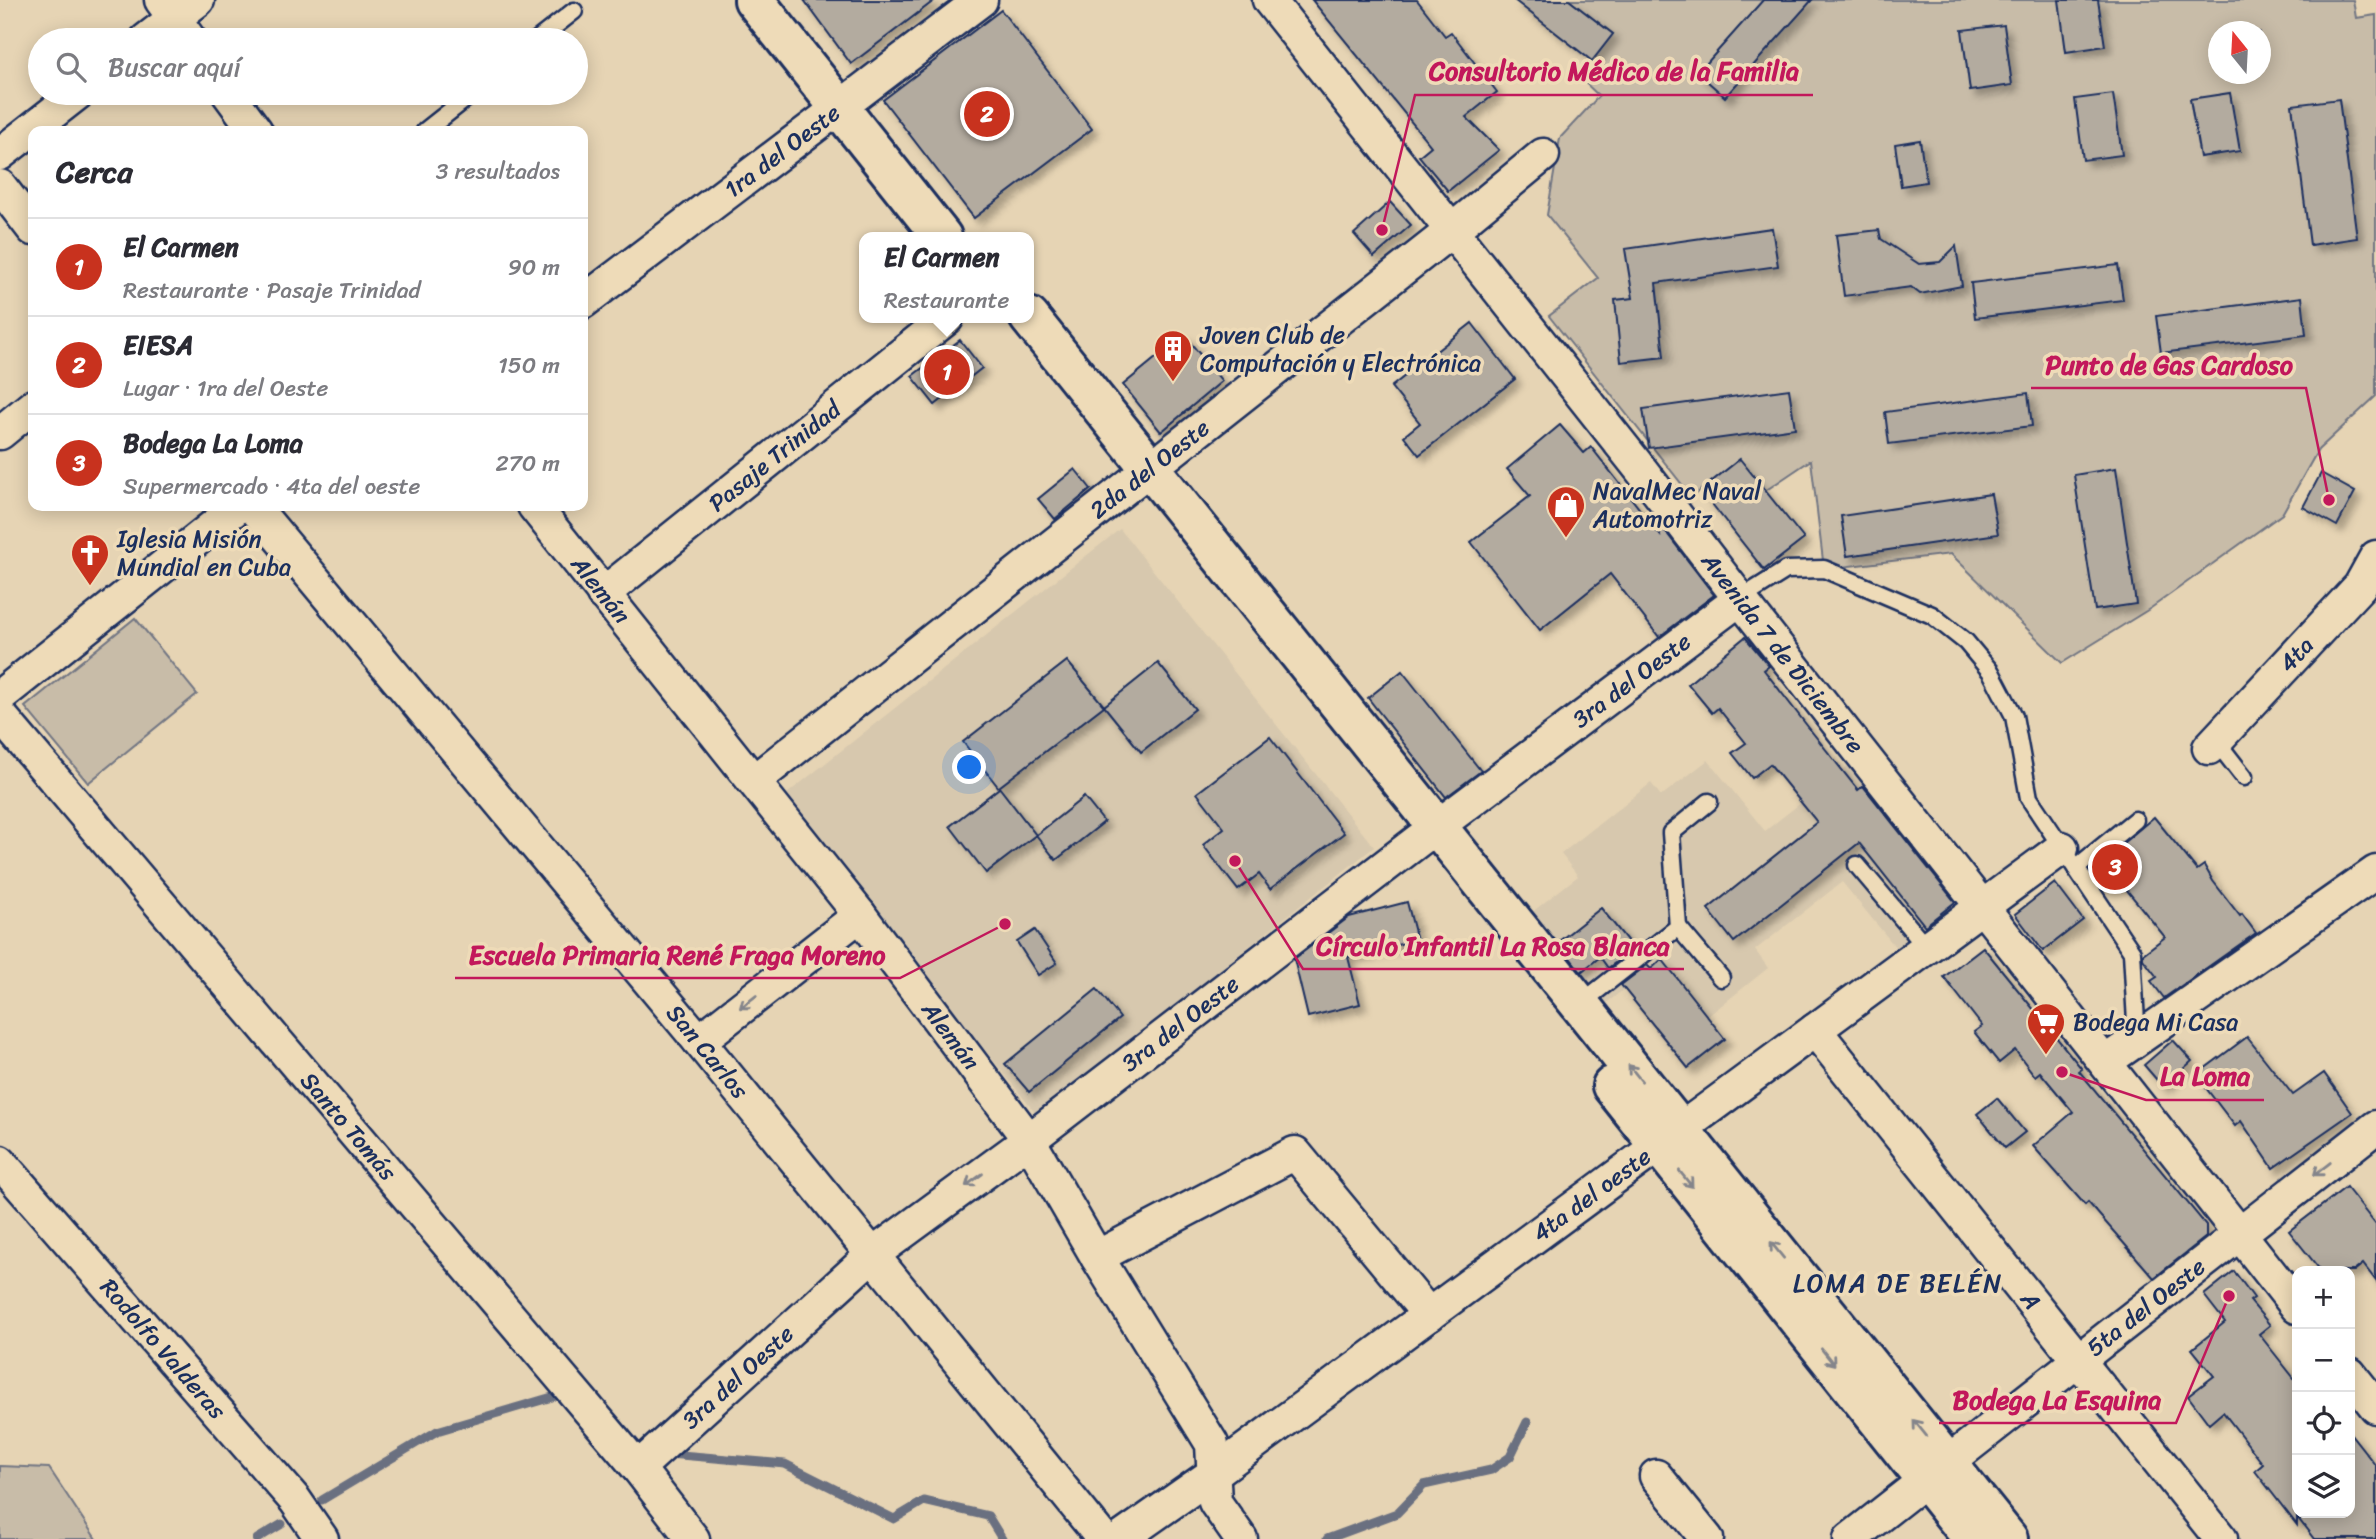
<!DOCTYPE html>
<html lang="es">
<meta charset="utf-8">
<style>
:root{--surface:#fff;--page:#f7f7f7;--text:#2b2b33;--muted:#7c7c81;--line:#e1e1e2;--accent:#c8321e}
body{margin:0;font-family:Sriracha,sans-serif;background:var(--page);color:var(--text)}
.controls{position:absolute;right:21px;bottom:21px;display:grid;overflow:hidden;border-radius:14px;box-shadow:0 4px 18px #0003}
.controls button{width:63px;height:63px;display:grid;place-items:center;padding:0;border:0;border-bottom:2px solid var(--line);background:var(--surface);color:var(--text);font:35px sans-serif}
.compass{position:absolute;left:2208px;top:21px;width:63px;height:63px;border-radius:50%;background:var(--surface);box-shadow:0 4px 18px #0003;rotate:342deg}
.you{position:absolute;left:970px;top:768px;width:24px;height:24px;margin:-18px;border:5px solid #fff;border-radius:50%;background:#1a73e8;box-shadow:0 0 0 10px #1a73e833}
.badge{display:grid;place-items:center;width:46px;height:46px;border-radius:50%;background:var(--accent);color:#fff;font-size:23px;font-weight:700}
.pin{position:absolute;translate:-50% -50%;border:4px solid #fff;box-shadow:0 2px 7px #0006}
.popup{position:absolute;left:859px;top:232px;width:175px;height:91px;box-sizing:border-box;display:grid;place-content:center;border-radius:14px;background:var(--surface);filter:drop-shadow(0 2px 5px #0005);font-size:23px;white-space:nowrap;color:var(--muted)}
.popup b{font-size:26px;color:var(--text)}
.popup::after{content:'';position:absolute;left:50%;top:100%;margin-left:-14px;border:14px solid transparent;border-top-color:var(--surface)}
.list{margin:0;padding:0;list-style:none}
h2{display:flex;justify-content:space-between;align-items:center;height:91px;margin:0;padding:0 28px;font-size:30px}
h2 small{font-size:23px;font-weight:400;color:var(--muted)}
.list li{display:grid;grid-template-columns:46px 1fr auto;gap:21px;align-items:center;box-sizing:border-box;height:98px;padding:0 28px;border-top:2px solid var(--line)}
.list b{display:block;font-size:26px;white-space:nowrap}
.list p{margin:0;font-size:23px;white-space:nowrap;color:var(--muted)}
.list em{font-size:23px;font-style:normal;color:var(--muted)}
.icon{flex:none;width:38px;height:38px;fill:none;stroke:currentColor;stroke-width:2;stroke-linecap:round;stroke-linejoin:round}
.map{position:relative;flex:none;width:2376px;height:1539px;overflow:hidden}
.search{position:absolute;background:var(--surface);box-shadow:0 4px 18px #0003;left:28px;top:28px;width:560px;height:77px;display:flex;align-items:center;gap:18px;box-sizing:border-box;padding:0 24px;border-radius:38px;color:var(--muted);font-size:26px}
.panel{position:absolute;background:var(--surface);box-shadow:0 4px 18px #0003;left:28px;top:126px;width:560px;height:385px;border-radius:14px}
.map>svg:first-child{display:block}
</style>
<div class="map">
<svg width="2376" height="1539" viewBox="0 0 2376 1539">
<defs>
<filter id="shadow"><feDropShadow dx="6" dy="6" stdDeviation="3.5" flood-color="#0004"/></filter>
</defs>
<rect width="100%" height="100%" fill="#e6d4b4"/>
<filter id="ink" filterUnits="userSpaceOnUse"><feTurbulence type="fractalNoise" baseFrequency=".0143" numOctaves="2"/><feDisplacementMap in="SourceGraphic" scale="14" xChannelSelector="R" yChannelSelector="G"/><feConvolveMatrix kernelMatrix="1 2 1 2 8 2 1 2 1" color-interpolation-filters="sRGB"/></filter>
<g filter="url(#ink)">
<g fill="#d7c8ae">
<path d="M1120,529L1374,847L1037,1115L783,797Z"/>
<path d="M1708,760L1765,831L1848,766L1956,902L1897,949L1842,882L1755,950L1768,968L1708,1016L1662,959L1604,1005L1579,973L1624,937L1601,908L1556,943L1531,913L1578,876L1561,854L1651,783L1661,796Z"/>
</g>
<g fill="#c8bca8" stroke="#727683" stroke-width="2" fill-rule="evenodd">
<path d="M1569,0H2353L2356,18L2376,15V396L2318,450L2282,514L2151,608L2062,663L1951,554L1824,569L1811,460L1765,491L1740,460L1692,497L1549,316L1598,278L1547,215L1560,138L1599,96L1579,77L1613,34ZM2218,32H2260V74H2218Z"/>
<path d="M135,618L197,694L88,783L25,707Z"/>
<path d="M0,1466L49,1468L96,1539H0Z"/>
</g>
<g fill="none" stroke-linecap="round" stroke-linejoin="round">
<g stroke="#6b7080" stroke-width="9">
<path d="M669,1454L785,1464L894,1519L924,1501L988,1516L1002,1539"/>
<path d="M322,1500L437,1431L559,1395L564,1401"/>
<path d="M257,1539L282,1524"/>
<path d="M1327,1539L1397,1513L1424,1485L1491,1470L1510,1457L1527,1422"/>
</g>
</g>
<g fill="#b3ab9f" stroke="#1b2f5e" stroke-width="2" filter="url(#shadow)">
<path d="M804,0H935L851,64Z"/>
<path d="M1312,0H1417L1445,36L1451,32L1497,92L1466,117L1499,150L1448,191L1419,156L1431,146Z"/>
<path d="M1514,0H1569L1613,34L1592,61Z"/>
<path d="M1763,0H1812L1725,97L1698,73Z"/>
<path d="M2059,0H2098L2105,46L2066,52Z"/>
<path d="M1001,10L1092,129L974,218L883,100Z"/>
<path d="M2004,25L2012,85L1970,91L1962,30Z"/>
<path d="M2230,93L2240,151L2200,157L2190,99Z"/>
<path d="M2113,94L2122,155L2083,160L2075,99Z"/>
<path d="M2339,99L2357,238L2310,245L2292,105Z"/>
<path d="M1920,140L1926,182L1901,186L1895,144Z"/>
<path d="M1390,202L1411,225L1374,257L1354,234Z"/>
<path d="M1772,228L1778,266L1656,283L1664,357L1621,362L1615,300L1633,298L1625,249Z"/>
<path d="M1879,230L1881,239L1919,264L1940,262L1956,246L1962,286L1920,294L1911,287L1844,296L1836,235Z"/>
<path d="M2118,265L2123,300L1975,318L1971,283Z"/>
<path d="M2302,297L2306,335L2161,353L2156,316Z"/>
<path d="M1472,323L1515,379L1419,455L1404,436L1420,423L1391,387Z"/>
<path d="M1184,335L1222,381L1161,432L1123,385Z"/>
<path d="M960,340L982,368L935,405L912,376Z"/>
<path d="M1789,389L1795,428L1649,448L1643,409Z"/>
<path d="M2028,393L2032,426L1889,444L1885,412Z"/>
<path d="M1560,425L1584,453L1591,447L1660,535L1659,523L1714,595L1659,637L1610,574L1540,630L1471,542L1530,496L1507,469Z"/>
<path d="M1740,459L1804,539L1764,570L1701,490Z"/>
<path d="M2116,468L2136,604L2095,610L2074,475Z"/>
<path d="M1075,469L1091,489L1055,519L1038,499Z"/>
<path d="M2321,473L2355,492L2337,526L2303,507Z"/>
<path d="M1991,494L1998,534L1847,556L1841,516Z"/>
<path d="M1745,637L1769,666L1764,670L1812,732L1858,790L1863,786L1955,902L1925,926L1859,843L1734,942L1708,909L1817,822L1770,764L1752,778L1732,753L1746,743L1718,708L1712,713L1688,684Z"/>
<path d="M1067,661L1104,706L1158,663L1195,709L1141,752L1104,706L999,787L1036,835L1084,797L1104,822L1056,860L1036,835L986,873L950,826L999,788L963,742Z"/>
<path d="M1402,671L1481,771L1446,797L1368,698Z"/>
<path d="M1270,737L1344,833L1270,889L1259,874L1238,890L1203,845L1224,828L1197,793Z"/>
<path d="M2154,817L2197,870L2204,865L2213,881L2240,916L2242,914L2256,933L2164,998L2151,981L2157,977L2143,959V954L2165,937L2118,879L2113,882L2098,864Z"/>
<path d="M2055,883L2083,920L2043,951L2015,914Z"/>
<path d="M1407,902L1417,940L1348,957L1360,1004L1308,1017L1294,959L1349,917Z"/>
<path d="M1601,908L1634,949L1608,968L1600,957L1581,972L1558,942Z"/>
<path d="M1035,930L1057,963L1038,975L1017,942Z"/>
<path d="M1983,947L2082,1069L2079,1071L2206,1225V1237L2154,1278L2088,1202L2085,1205L2033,1146L2073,1112L2040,1072L2035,1076L2015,1050L1999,1063L1974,1032L1982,1026L1944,977Z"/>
<path d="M1662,959L1725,1039L1688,1068L1621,985L1647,965L1651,969Z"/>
<path d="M1097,989L1120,1018L1029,1092L1005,1064Z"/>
<path d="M2247,1037L2293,1095L2324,1073L2352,1113L2273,1168L2241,1121L2235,1126L2196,1075Z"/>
<path d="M2173,1040L2192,1061L2163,1087L2144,1065Z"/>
<path d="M1997,1098L2025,1132L2005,1148L1977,1114Z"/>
<path d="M2346,1187L2376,1225V1281L2363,1264L2354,1271H2321L2289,1231Z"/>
<path d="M2234,1271L2254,1298L2250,1301L2270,1325L2259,1334L2297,1382V1513H2350V1433L2376,1466V1539H2314L2297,1517V1525L2255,1471L2263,1464L2223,1412L2209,1424L2188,1396L2214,1376L2192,1349L2225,1322L2204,1295Z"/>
</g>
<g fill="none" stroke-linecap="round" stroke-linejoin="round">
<defs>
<g id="lane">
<path d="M537,40L574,11"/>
<path d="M425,131L473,93"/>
<path d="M1740,599L1786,570L1824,569L1932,615L1966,642L1991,672L2014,716L2029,798L2132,952L2137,1040"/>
<path d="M2216,741L2244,777"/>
<path d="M1857,865L1927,948"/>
<path d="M2076,868L2135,820"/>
<path d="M1678,927L1721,978"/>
<path d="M1580,1004L1678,927L1671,833L1709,802"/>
</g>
<g id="street">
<path d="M161,0L190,40"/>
<path id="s1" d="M1269,0L1642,471L1740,599L2297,1307"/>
<path d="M146,40L198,0"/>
<path d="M228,93L256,131"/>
<path d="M0,154L78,93"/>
<path d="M0,186L33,229"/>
<path id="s2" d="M583,302L981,0"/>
<path d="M0,433L33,406"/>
<path id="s3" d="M253,506L699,1041L1103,1539"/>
<path id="s4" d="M534,506L860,915L1029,1140L1097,1257L1212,1444L1215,1502L1241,1539"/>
<path id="s5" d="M603,594L947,318"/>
<path d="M0,696L239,506"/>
<path id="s6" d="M0,715L638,1468L693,1539"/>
<path id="s7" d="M2209,748L2360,586L2376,557"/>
<path id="s8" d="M754,781L1451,231L1543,155"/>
<path id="s9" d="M1815,1030L2221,1539"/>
<path d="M699,1041L860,915"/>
<path d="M2105,1062L2376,872"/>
<path id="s10" d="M0,1162L295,1500L322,1539"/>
<path d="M1097,1257L1295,1153L1429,1315"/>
<path d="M2350,1374L2376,1407"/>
<path id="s11" d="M638,1468L872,1255L1029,1140L1419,840L1740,599"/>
<path d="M1656,1476L1707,1539"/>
<path id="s12" d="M1120,1539L1214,1473L2062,848"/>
<path id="s13" d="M1850,1539L2376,1127"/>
</g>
<g id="secondary">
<path d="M754,0L942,237"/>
<path d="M1029,317L2008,1539"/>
<path d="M1612,1086L1973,1539"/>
</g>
</defs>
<use href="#lane" stroke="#1b2f5e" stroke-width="21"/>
<use href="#street" stroke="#1b2f5e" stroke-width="37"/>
<use href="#secondary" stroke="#1b2f5e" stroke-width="44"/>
<use href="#lane" stroke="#eedbb8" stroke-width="16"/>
<use href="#street" stroke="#eedbb8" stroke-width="32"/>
<use href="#secondary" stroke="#eedbb8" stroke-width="38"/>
</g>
<defs><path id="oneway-shaft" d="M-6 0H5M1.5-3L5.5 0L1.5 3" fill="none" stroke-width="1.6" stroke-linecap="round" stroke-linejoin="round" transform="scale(1.75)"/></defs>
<g stroke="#84858b">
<use href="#oneway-shaft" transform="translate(748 1002) rotate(142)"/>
<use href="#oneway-shaft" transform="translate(1635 1073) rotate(-129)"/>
<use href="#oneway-shaft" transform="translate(2322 1169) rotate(142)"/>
<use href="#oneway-shaft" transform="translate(1686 1179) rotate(51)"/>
<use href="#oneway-shaft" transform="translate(974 1180) rotate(144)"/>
<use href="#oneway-shaft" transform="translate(1777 1250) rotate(-129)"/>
<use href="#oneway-shaft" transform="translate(1828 1357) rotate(51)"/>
<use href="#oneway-shaft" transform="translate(1920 1428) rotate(-129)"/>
</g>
</g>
<defs>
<symbol id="building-pin" viewBox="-11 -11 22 30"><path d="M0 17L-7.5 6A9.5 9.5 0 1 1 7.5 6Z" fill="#c8321e" stroke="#eedbb8"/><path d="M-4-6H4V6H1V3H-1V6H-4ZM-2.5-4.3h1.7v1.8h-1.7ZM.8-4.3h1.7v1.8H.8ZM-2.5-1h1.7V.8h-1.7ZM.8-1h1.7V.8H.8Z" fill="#fff"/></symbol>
<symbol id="shop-pin" viewBox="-11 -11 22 30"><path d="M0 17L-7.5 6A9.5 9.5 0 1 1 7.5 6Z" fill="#c8321e" stroke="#eedbb8"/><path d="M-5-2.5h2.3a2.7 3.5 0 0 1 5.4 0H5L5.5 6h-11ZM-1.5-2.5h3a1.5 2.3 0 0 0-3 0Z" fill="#fff"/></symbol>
<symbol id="church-pin" viewBox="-11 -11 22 30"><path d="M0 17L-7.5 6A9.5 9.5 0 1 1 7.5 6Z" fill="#c8321e" stroke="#eedbb8"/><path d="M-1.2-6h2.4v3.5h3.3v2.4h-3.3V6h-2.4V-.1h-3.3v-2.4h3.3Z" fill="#fff"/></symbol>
<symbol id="supermarket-pin" viewBox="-11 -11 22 30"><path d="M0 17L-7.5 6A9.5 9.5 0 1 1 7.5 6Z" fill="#c8321e" stroke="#eedbb8"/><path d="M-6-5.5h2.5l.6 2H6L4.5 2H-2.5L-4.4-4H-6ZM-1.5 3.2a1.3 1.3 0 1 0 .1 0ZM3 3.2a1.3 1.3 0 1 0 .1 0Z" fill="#fff"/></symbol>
</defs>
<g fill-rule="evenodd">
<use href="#building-pin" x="1151" y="327" width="44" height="60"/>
<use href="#shop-pin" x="1544" y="483" width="44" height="60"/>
<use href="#church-pin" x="68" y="531" width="44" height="60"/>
<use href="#supermarket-pin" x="2024" y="1000" width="44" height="60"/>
</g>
<g text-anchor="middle" stroke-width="7" stroke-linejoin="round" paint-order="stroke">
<g font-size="24" fill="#1b2f5e" stroke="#eedbb8">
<text dy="8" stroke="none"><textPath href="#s2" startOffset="250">1ra del Oeste</textPath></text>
<text dy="8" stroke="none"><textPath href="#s5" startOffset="220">Pasaje Trinidad</textPath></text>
<text dy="8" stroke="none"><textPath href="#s8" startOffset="504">2da del Oeste</textPath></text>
<text dy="8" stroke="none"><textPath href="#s4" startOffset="107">Alemán</textPath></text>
<text dy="8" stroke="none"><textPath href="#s1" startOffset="831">Avenida 7 de Diciembre</textPath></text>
<text dy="8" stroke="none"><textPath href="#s7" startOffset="128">4ta</textPath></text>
<text dy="8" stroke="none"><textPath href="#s11" startOffset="1269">3ra del Oeste</textPath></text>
<text dy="8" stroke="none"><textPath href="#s11" startOffset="702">3ra del Oeste</textPath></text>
<text dy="8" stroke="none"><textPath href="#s4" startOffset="674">Alemán</textPath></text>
<text dy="8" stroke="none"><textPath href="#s3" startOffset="710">San Carlos</textPath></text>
<text dy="8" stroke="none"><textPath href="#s6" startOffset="539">Santo Tomás</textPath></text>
<text dy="8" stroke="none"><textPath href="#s12" startOffset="584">4ta del oeste</textPath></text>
<text dy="8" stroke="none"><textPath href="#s9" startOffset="346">A</textPath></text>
<text dy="8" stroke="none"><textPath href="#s13" startOffset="376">5ta del Oeste</textPath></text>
<text dy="8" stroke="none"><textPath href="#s10" startOffset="248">Rodolfo Valderas</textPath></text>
<text dy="8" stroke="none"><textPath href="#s11" startOffset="135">3ra del Oeste</textPath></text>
</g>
<g font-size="24" fill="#1b2f5e" stroke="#eedbb8" text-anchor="start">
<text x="1200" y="343">Joven Club de<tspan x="1200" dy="28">Computación y Electrónica</tspan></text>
<text x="1593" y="499">NavalMec Naval<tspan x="1593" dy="28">Automotriz</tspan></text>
<text x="117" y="547">Iglesia Misión<tspan x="117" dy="28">Mundial en Cuba</tspan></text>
<text x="2073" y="1030">Bodega Mi Casa</text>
</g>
<g font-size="26" letter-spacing="2" fill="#1b2f5e" stroke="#eedbb8">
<text x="1898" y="1292">LOMA DE BELÉN</text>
</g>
</g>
<path fill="none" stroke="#c2185b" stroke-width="2.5" d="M1382 230L1415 95H1813M2329 500L2306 388H2031M1235 861L1303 969H1684M1005 924L900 978H455M2062 1072L2146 1100H2264M2229 1296L2176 1423H1939"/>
<g fill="#c2185b" stroke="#eedbb8" stroke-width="2.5">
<circle cx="1382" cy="230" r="7"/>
<circle cx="2329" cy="500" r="7"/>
<circle cx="1235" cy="861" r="7"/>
<circle cx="1005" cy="924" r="7"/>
<circle cx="2062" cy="1072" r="7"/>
<circle cx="2229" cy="1296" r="7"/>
</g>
<g font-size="26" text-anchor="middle" font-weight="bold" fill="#c2185b" stroke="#eedbb8" stroke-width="7" stroke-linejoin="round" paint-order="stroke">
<text x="1614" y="80">Consultorio Médico de la Familia</text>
<text x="2169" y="374">Punto de Gas Cardoso</text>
<text x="1493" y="955">Círculo Infantil La Rosa Blanca</text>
<text x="677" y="964">Escuela Primaria René Fraga Moreno</text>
<text x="2205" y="1085">La Loma</text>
<text x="2057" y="1409">Bodega La Esquina</text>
</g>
</svg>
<div class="controls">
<button>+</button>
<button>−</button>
<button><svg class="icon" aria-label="locate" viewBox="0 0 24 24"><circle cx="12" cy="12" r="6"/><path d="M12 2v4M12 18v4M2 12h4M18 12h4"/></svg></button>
<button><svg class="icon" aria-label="layers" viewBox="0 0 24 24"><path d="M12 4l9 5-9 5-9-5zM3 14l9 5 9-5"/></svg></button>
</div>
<svg class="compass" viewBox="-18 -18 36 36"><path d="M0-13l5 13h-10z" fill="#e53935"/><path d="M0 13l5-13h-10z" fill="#7c7c81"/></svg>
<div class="you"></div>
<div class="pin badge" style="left:947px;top:372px">1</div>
<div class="popup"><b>El Carmen</b>Restaurante</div>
<div class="pin badge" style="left:987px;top:114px">2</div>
<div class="pin badge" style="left:2115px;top:867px">3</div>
<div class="search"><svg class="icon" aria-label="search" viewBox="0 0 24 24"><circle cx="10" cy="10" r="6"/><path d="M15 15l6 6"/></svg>Buscar aquí</div>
<section class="panel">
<h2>Cerca<small>3 resultados</small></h2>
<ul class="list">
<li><span class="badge">1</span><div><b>El Carmen</b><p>Restaurante · Pasaje Trinidad</p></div><em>90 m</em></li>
<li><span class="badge">2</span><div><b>EIESA</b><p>Lugar · 1ra del Oeste</p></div><em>150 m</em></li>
<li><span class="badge">3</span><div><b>Bodega La Loma</b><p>Supermercado · 4ta del oeste</p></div><em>270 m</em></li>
</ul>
</section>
</div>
